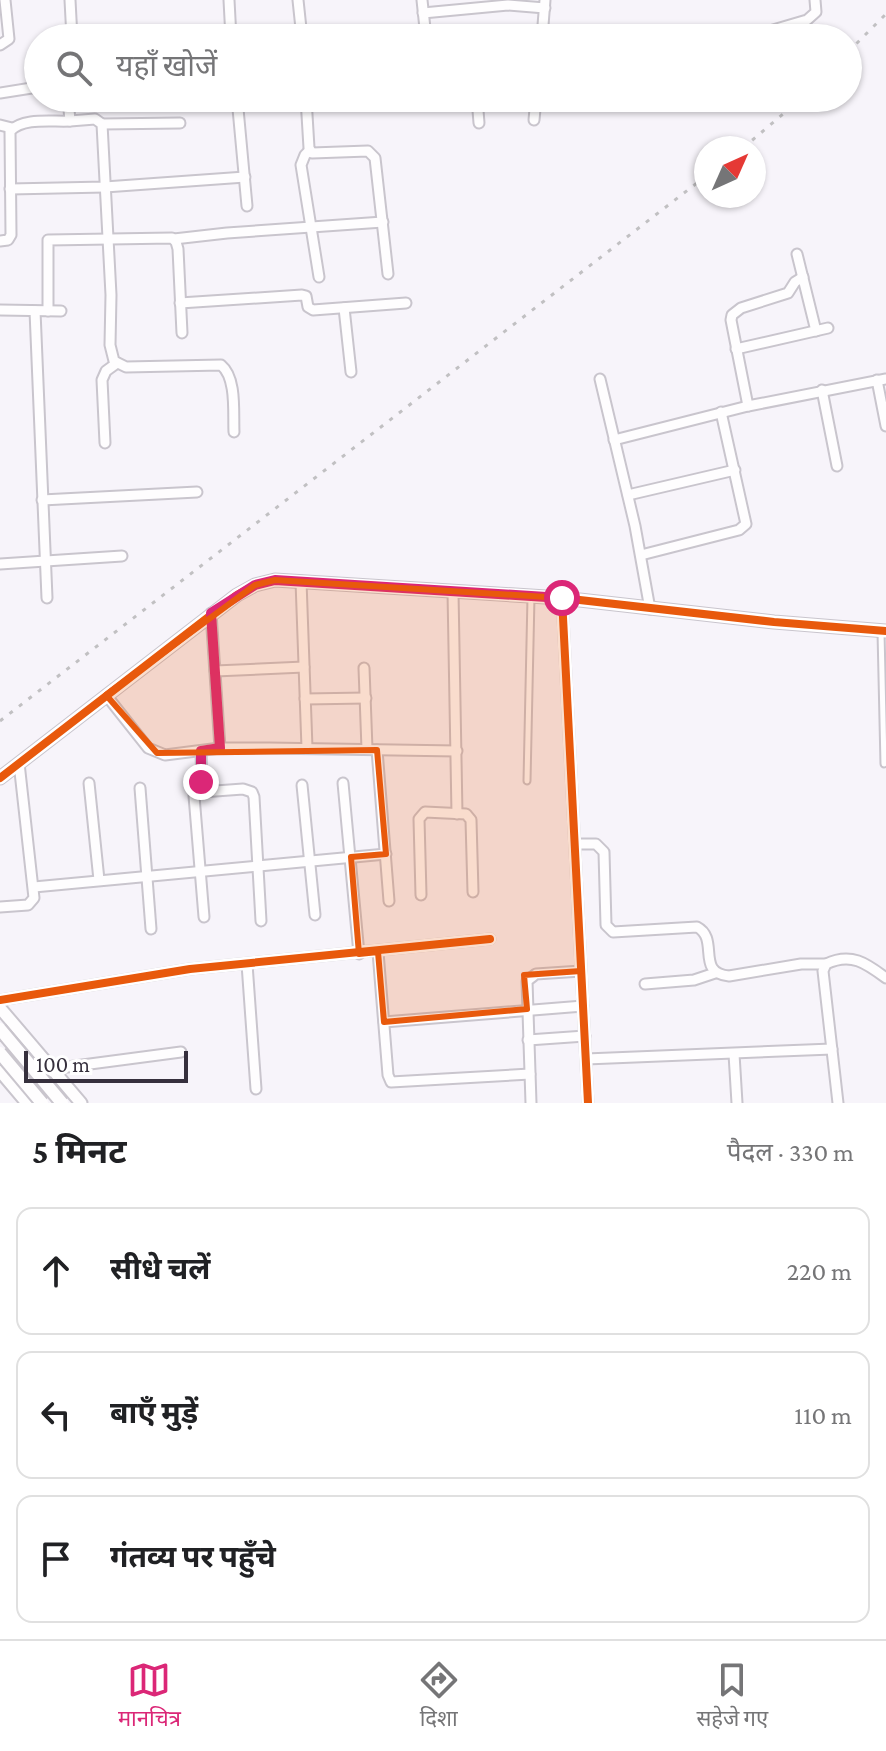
<!DOCTYPE html>
<html lang="hi">
<meta charset="utf-8">
<style>
:root{--surface:#fff;--page:#f6f6f6;--text:#202124;--muted:#757577;--line:#e0e0e0;--accent:#db2777}
body{margin:0;font-family:"Crimson Pro","Noto Sans Devanagari",serif;background:var(--page);color:var(--text)}
.compass{position:absolute;left:694px;top:136px;width:72px;height:72px;border-radius:50%;background:var(--surface);box-shadow:0 2px 6px #0004;rotate:45deg}
.scale{position:absolute;left:24px;bottom:20px;width:164px;box-sizing:border-box;padding-left:8px;border:4px solid #36303d;border-top:0;font-size:22px;line-height:28px;white-space:nowrap;color:#36303d;-webkit-text-stroke:6px #fff;paint-order:stroke}
.stop{position:absolute;width:24px;height:24px;margin:-18px;border:6px solid #db2777;border-radius:50%;background:#fff}
.stop.end{background:#db2777;border-color:#fff;box-shadow:0 2px 8px #0008}
.list{margin:0;padding:0;list-style:none}
h2{display:flex;justify-content:space-between;align-items:center;height:104px;margin:0;padding:0 32px;font-size:34px}
h2 small{font-size:26px;font-weight:400;color:var(--muted)}
.list li{display:grid;grid-template-columns:52px 1fr auto;gap:24px;align-items:center;box-sizing:border-box;height:128px;margin:0 16px 16px;padding:0 16px;border:2px solid var(--line);border-radius:16px}
.list b{display:block;font-size:30px;white-space:nowrap}
.list em{font-size:26px;font-style:normal;color:var(--muted)}
.icon{flex:none;width:44px;height:44px;fill:none;stroke:currentColor;stroke-width:2;stroke-linecap:round;stroke-linejoin:round}
.map{position:relative;flex:none;width:886px;height:1103px;overflow:hidden}
.search{position:absolute;background:var(--surface);box-shadow:0 2px 6px #0004;left:24px;right:24px;top:24px;height:88px;display:flex;align-items:center;gap:20px;box-sizing:border-box;padding:0 28px;border-radius:44px;color:var(--muted);font-size:30px}
.sheet{height:536px;background:var(--surface)}
nav{display:flex;justify-content:space-around;align-items:center;box-sizing:border-box;height:112px;border-top:2px solid var(--line);background:var(--surface);font-size:22px;color:var(--muted)}
nav a{display:grid;justify-items:center;gap:4px}
nav .on{color:var(--accent)}
.map>svg:first-child{display:block}
</style>
<div class="map">
<svg width="886" height="1103" viewBox="0 0 886 1103">
<rect width="100%" height="100%" fill="#f7f4fa"/>
<g fill="none" stroke-linecap="round" stroke-linejoin="round">
<defs>
<g id="service">
<path d="M881,632L884,764"/>
<path d="M527,781L531,597"/>
</g>
<g id="minor">
<path d="M70,0L72,38"/>
<path d="M229,0L231,38"/>
<path d="M298,0L302,38"/>
<path d="M422,0L426,38"/>
<path d="M423,13L508,5L545,8"/>
<path d="M542,38L545,0"/>
<path d="M746,38L807,20L816,12L815,0"/>
<path d="M0,45L9,39L5,0"/>
<path d="M0,93L38,87"/>
<path d="M68,98L70,121L95,119L102,124L111,295L110,345L114,361L126,367L221,365C237,378 233,413 234,432"/>
<path d="M237,98L247,206"/>
<path d="M306,98L309,148L312,153L368,151L375,158L388,274"/>
<path d="M477,98L479,123"/>
<path d="M534,120L536,98"/>
<path d="M102,124L180,123"/>
<path d="M0,125L12,128"/>
<path d="M309,151L305,155L301,165L319,277"/>
<path d="M10,189L105,187L245,177"/>
<path d="M174,239L227,233L383,222"/>
<path d="M0,241L8,240L11,235L10,131C24,117 52,122 70,121"/>
<path d="M797,254L816,331"/>
<path d="M180,303L302,295L306,296L308,307L313,310L406,303"/>
<path d="M344,308L351,372"/>
<path d="M0,310L61,311"/>
<path d="M35,311L47,598"/>
<path d="M48,311V240L172,238L176,242L178,249L182,333"/>
<path d="M736,349L828,328"/>
<path d="M600,379L635,526L650,609"/>
<path d="M877,380L886,426"/>
<path d="M822,390L837,466"/>
<path d="M748,406L731,320L732,315L741,308L788,293L795,282L803,277"/>
<path d="M614,440L748,406L886,379"/>
<path d="M105,443L102,380L106,371L117,363"/>
<path d="M628,495L735,470"/>
<path d="M42,500L197,492"/>
<path d="M641,555L739,530L746,524L721,412"/>
<path d="M0,564L122,556"/>
<path d="M301,581L307,748"/>
<path d="M453,592L457,814"/>
<path d="M562,598L588,1103"/>
<path d="M211,613L220,748"/>
<path d="M364,668L367,749"/>
<path d="M215,671L304,667"/>
<path d="M106,695L148,748L165,755L220,748H269L457,751"/>
<path d="M305,699L366,698"/>
<path d="M377,750L389,901"/>
<path d="M201,751L202,792L243,789L252,792L254,797L261,921"/>
<path d="M89,783L99,880"/>
<path d="M343,783L359,954"/>
<path d="M302,785L315,915"/>
<path d="M140,788L151,929"/>
<path d="M202,792L194,796L204,917"/>
<path d="M575,844H596L604,852L606,925L613,932L697,927C720,939 695,973 729,976L801,964H826"/>
<path d="M34,887L386,854"/>
<path d="M421,895L419,819L425,812L466,814L471,820L473,892"/>
<path d="M0,907L28,905L34,898L19,763"/>
<path d="M378,952L388,1075L391,1082L530,1074"/>
<path d="M247,964L256,1089"/>
<path d="M645,984L694,980L715,973"/>
<path d="M0,1000L190,969L490,939"/>
<path d="M384,1022L583,1006"/>
<path d="M528,1040L585,1036"/>
<path d="M734,1054L737,1103"/>
<path d="M586,1059L832,1049"/>
<path d="M27,1091L52,1069L181,1052"/>
<path d="M531,1103L527,981L536,974L581,971"/>
<path d="M838,1103L823,971L826,964C851,952 866,963 886,978"/>
</g>
<g id="tertiary">
<path d="M0,778L237,595L255,585L275,580L562,598L774,622L886,631"/>
<path d="M0,1008L81,1103"/>
<path d="M0,1071L27,1103"/>
</g>
</defs>
<use href="#service" stroke="#c9c5cd" stroke-width="9"/>
<use href="#minor" stroke="#c9c5cd" stroke-width="13"/>
<use href="#tertiary" stroke="#c9c5cd" stroke-width="15"/>
<use href="#service" stroke="#fefdfe" stroke-width="5"/>
<use href="#minor" stroke="#fefdfe" stroke-width="9"/>
<use href="#tertiary" stroke="#fefdfe" stroke-width="11"/>
<g stroke="#c1c0c2" stroke-width="3" stroke-dasharray="4 8" stroke-linecap="butt">
<path d="M848,52L886,14"/>
<path d="M743,148L802,98"/>
<path d="M0,721L706,176"/>
</g>
<defs>
<g id="secondary-bridge">
<path d="M0,1029L62,1103"/>
<path d="M0,1053L42,1103"/>
</g>
</defs>
<use href="#secondary-bridge" stroke="#c9c5cd" stroke-width="16" stroke-linecap="butt"/>
<use href="#secondary-bridge" stroke="#fefdfe" stroke-width="12"/>
<defs>
<g id="cycleway">
<path d="M562,598L588,1103"/>
<path d="M0,778L237,595L255,585L275,580L562,598L774,622L886,631"/>
<path d="M0,1000L190,969L490,939"/>
</g>
</defs>
<use href="#cycleway" stroke="#fff" stroke-width="13"/>
<use href="#cycleway" stroke="#e8590c" stroke-width="8"/>
</g>
<g fill="none" stroke-linecap="round" stroke-linejoin="round">
<path stroke="#db2777" stroke-width="10" d="M201,782V751L220,748L211,613L255,585L275,580L562,598"/>
</g>
<path fill="#e8590c" fill-opacity="0.2" stroke="#e8590c" stroke-width="6" stroke-linejoin="round" d="M275,580L562,598L581,971L524,975L527,1009L384,1022L378,952L359,954L351,857L386,854L377,750L157,753L106,695L255,585Z"/>
</svg>
<svg class="compass" viewBox="-18 -18 36 36"><path d="M0-13l5 13h-10z" fill="#e53935"/><path d="M0 13l5-13h-10z" fill="#757577"/></svg>
<div class="scale">100 m</div>
<div class="stop" style="left:562px;top:598px"></div>
<div class="stop end" style="left:201px;top:782px"></div>
<div class="search"><svg class="icon" aria-label="search" viewBox="0 0 24 24"><circle cx="10" cy="10" r="6"/><path d="M15 15l6 6"/></svg>यहाँ खोजें</div>
</div>
<section class="sheet">
<h2>5 मिनट<small>पैदल · 330 m</small></h2>
<ul class="list">
<li><svg class="icon" aria-label="ahead" viewBox="0 0 24 24"><path d="M12 20V5M6 11l6-6 6 6"/></svg><div><b>सीधे चलें</b></div><em>220 m</em></li>
<li><svg class="icon" aria-label="left" viewBox="0 0 24 24"><path d="M17 20v-9H6M10 6l-5 5 5 5"/></svg><div><b>बाएँ मुड़ें</b></div><em>110 m</em></li>
<li><svg class="icon" aria-label="arrive" viewBox="0 0 24 24"><path d="M6 21V4h12l-3 4 3 4H6"/></svg><div><b>गंतव्य पर पहुँचे</b></div></li>
</ul>
</section>
<nav>
<a class="on"><svg class="icon" aria-label="map" viewBox="0 0 24 24"><path d="M3 6l6-2 6 2 6-2v14l-6 2-6-2-6 2zM9 4v14M15 6v14"/></svg>मानचित्र</a>
<a><svg class="icon" aria-label="directions" viewBox="0 0 24 24"><path d="M12 3l9 9-9 9-9-9zM9 14v-3h6M13 9l2 2-2 2"/></svg>दिशा</a>
<a><svg class="icon" aria-label="saved" viewBox="0 0 24 24"><path d="M7 4h10v16l-5-4-5 4z"/></svg>सहेजे गए</a>
</nav>
